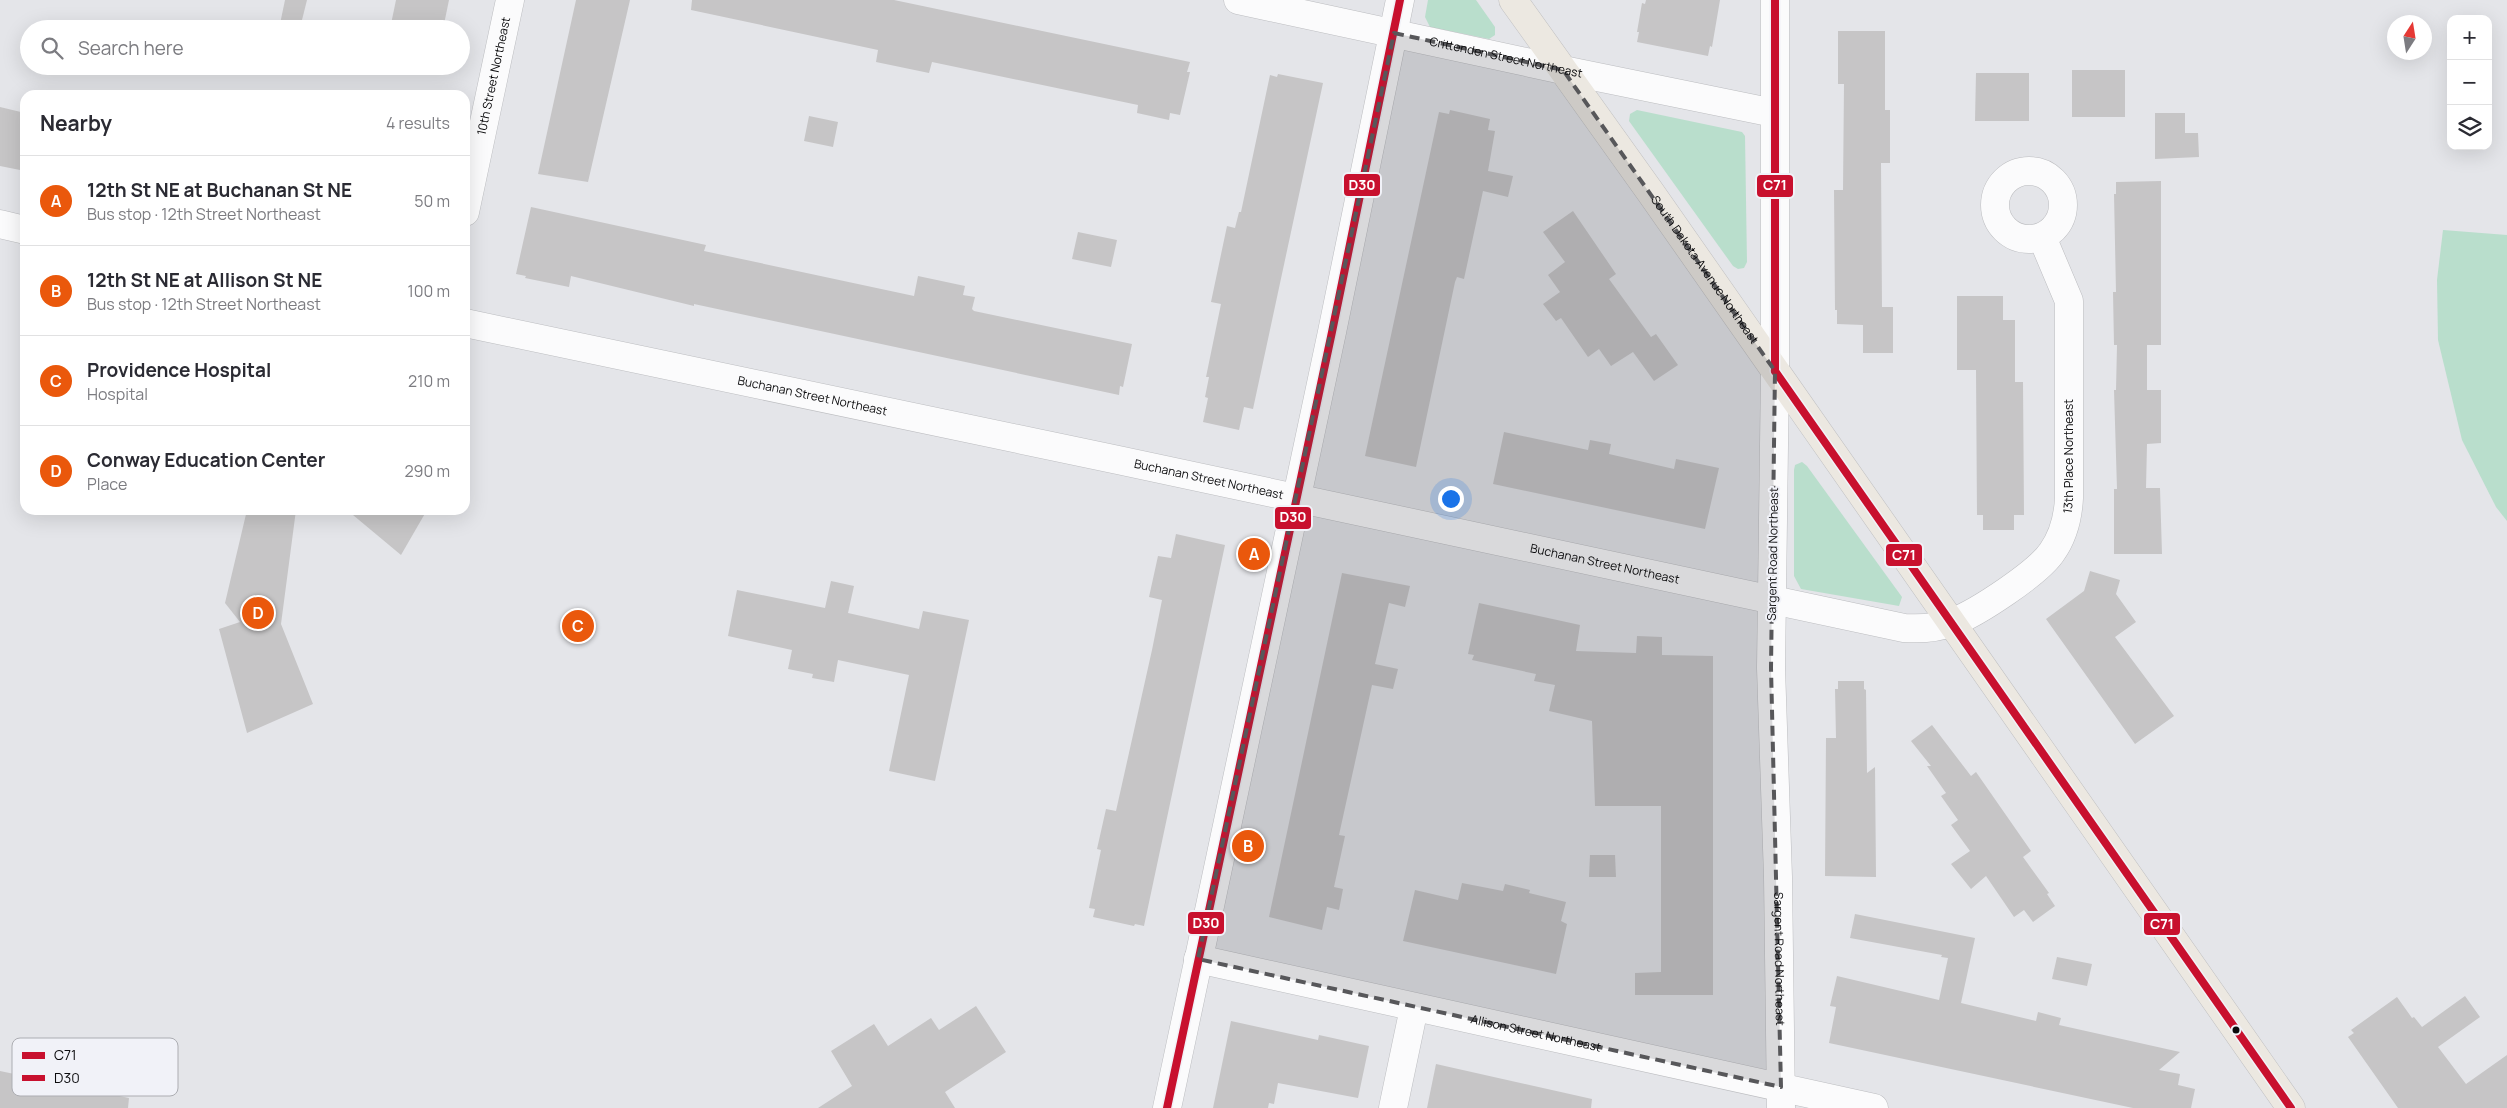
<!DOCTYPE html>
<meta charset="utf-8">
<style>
:root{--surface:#fff;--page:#f7f7f7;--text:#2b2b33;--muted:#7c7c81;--line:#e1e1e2;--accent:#ea580c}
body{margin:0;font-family:Manrope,sans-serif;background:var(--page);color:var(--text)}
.controls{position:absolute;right:15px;top:15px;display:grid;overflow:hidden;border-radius:10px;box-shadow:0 5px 20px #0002}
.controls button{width:45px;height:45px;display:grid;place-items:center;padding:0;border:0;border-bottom:1px solid var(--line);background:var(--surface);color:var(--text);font:25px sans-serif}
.compass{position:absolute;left:2387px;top:15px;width:45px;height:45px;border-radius:50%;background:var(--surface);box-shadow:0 5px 20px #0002;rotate:12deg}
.you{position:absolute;left:1450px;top:498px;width:18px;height:18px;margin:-12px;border:4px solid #fff;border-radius:50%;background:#1a73e8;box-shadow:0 0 0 8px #1a73e833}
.badge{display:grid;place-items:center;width:32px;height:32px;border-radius:50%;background:var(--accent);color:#fff;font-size:16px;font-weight:700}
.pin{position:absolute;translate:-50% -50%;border:2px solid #fff;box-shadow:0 1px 5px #0006}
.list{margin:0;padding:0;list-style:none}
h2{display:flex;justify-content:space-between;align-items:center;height:65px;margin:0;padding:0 20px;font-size:21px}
h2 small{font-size:16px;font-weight:400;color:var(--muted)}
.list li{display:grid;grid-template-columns:32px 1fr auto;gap:15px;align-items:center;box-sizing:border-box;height:90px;padding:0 20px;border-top:1px solid var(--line)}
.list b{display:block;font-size:19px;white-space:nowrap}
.list p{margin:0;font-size:16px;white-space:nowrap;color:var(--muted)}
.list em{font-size:16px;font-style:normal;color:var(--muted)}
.icon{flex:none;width:28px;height:28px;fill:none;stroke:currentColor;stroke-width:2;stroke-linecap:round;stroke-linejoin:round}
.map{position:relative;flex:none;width:2507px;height:1108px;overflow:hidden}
.search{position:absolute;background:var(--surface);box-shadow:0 5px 20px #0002;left:20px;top:20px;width:450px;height:55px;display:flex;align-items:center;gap:12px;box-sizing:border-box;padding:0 18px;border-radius:28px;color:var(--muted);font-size:19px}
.panel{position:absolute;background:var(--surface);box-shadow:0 5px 20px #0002;left:20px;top:90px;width:450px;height:425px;border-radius:15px}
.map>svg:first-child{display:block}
</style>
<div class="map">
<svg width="2507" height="1108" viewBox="0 0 2507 1108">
<rect width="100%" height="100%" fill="#e4e5e9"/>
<g fill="#b9decc">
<path d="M1428,0H1476L1495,27V35L1489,39L1430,27L1425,17Z"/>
<path d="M1637,110L1742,132L1745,136L1747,262L1744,268L1738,269L1733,266L1629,121L1630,114Z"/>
<path d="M2443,230L2507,235V521L2496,507L2462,440L2438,340L2437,280Z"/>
<path d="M1802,462L1807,466L1902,597L1899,606L1801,589L1794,576V470L1795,465Z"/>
</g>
<g fill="#c6c5c6">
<path d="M285,0H307L300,28L280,24Z"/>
<path d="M396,0H449L443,29H390Z"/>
<path d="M576,0H630L588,182L538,174Z"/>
<path d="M692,0H894L1190,62L1187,72H1190L1180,115L1170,113L1169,120L1137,113L1138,105L932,62L929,73L876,62L878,50L691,10Z"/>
<path d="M1646,0H1720L1712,47L1710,46L1708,56L1637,42L1639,32H1637L1642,3L1645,4Z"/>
<path d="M1838,31H1885V110H1890V163H1881L1882,307H1893V353H1863V325L1837,324V310H1835L1834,190H1843L1844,84H1838Z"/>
<rect x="2072" y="70" width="53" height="47"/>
<path d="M1976,73H2029V121H1975Z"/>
<path d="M1278,74L1323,83L1253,409L1244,407L1239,430L1203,422L1208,398L1205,397L1209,377H1206L1221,304L1211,302L1227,226L1235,228L1239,212H1241L1270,75L1277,77Z"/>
<path d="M0,107L25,113V171L0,166Z"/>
<path d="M1450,110L1490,119L1488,130L1495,131L1488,171L1513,176L1508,197L1483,191L1464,279L1457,277L1455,282L1416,467L1365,456L1439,112L1449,114Z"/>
<path d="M2155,113H2185V133H2198L2199,157L2155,159Z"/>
<path d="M809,116L838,122L833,147L804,141Z"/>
<path d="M2161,181V345H2147V390H2161V443L2147,444L2146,488H2160L2162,554H2114V489H2117L2114,390H2116L2117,345H2114L2113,292H2116L2114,194H2116V182Z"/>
<path d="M531,207L706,245L704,251L914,296L918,276L965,286L963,295L975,297L972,309L974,311L1132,344L1123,387L1120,386L1119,395L694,304V306L571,276L569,287L525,278L526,276L516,274Z"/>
<path d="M1573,211L1616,274L1609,279L1651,337L1656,334L1678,365L1654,381L1633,352L1611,366L1599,349L1588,357L1561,318L1556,321L1543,304L1560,292L1548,275L1565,262L1543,232Z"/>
<path d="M1078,232L1117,240L1111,267L1072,259Z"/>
<path d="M1957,296H2003V320H2015V382H2023L2024,515H2014V530H1983V515H1977L1976,370H1957Z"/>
<path d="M1504,432L1588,450L1590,440L1611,444L1609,454L1674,469L1676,459L1719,468L1705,529L1493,484Z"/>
<path d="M247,510H296L281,624L313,704L247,733L219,629L240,622L225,603Z"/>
<path d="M347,510H427L401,555Z"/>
<path d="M1176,534L1225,545L1144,926L1135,924L1134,926L1093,917L1095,909L1089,908L1101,850L1097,849L1106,809L1116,811L1152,650L1162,600L1149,597L1158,556L1171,558Z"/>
<path d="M2090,571L2120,580L2116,594L2136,622L2115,637L2174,716L2135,744L2046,619L2084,591Z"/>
<path d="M1342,573L1410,586L1405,607L1389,603L1375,664L1398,669L1393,689L1372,685L1339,835L1345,836L1334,887L1343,889L1339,910L1327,907L1322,930L1269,917Z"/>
<path d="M831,581L854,586L848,613L919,629L923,611L969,620L935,781L889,771L909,675L838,660L834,682L812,678L813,674L788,669L792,650L728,636L737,590L825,608Z"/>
<path d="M1479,603L1580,625L1576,651L1636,653L1637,636L1662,637V655L1713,656V995H1635V973L1661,972V806H1595L1592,721L1549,711L1555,685L1534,681L1536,674L1472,660L1474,655L1468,654Z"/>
<path d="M1838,681H1864V689L1866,690L1867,773L1875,767L1876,877L1825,876L1826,738H1836L1835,689H1838Z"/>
<path d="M1932,725L1971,776L1976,772L2031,851L2023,857L2049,893L2047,894L2055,906L2033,922L2024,910L2014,917L1986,876L1971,889L1951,864L1970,851L1951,825L1958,820L1941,796L1946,793L1927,766H1931L1911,741Z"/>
<path d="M1590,855H1615L1616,877H1589Z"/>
<path d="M1462,883L1503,891L1505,884L1530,890L1529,893L1566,902L1561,921L1567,924L1556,974L1403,941L1415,890L1458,900Z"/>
<path d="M1855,914L1975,938L1961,1003L2036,1021L2038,1012L2061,1018L2059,1025L2180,1052L2159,1070L2180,1074L2178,1085L2195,1089L2191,1108H2133L1829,1043L1836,1007L1830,1006L1837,976L1939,1000L1948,958L1941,957L1942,955L1850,938Z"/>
<path d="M2057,957L2092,964L2087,986L2052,979Z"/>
<path d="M2465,996L2480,1017L2438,1047L2466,1084L2507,1055V1108H2398L2348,1037L2354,1033L2351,1030L2397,997L2412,1018L2414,1017L2422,1027Z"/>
<path d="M976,1006L1006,1052L945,1092L955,1108H818L852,1086L831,1051L874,1024L888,1046L931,1018L939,1030Z"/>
<path d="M1231,1021L1318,1040L1319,1035L1369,1046L1358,1098L1278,1083L1274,1104L1269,1103L1268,1108H1213Z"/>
<path d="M1436,1064L1592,1099L1591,1108H1427Z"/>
<path d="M0,1071L129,1098L128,1108H0Z"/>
</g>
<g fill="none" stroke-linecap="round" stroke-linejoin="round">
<defs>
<g id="street">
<path id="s1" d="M1238,0L1563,70L1774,113"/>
<circle cx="2029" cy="205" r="34"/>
<path id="s2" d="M465,212L510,0"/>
<path d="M0,224L25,230"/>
<path id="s3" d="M465,323L1118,460L1904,628C1920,629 1938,628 1953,622C1977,613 2038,573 2052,552C2064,535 2068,518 2069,498V301L2042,237"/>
<path id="s4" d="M1198,959L1874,1108"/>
<path d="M1167,1108L1332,332L1400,0"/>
<path d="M1393,1108L1414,1008"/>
</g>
<g id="secondary">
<path id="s5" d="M1775,0V371L1771,668L1778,877L1781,1108"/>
</g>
<g id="primary">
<path id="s6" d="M1513,0L1651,193L2291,1108"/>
</g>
</defs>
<use href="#street" stroke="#bcbdc0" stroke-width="29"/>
<use href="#secondary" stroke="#bcbdc0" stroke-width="29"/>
<use href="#primary" stroke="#c0c0c2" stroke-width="29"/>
<use href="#street" stroke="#fbfbfc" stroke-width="28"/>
<use href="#secondary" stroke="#fbfbfc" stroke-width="28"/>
<use href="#primary" stroke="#ece8e1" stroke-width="28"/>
<defs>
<g id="bus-1">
<path d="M1775,0V371"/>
<path d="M1775,371L2291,1108"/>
</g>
<path id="bus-2" d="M1167,1108L1332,332L1400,0"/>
</defs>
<use href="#bus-1" stroke="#f1f2f8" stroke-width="11"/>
<use href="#bus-2" stroke="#f1f2f8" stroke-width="11"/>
<use href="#bus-1" stroke="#c8102e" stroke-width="8"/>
<use href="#bus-2" stroke="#c8102e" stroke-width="8"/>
</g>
<path fill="#57575a" fill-opacity="0.2" stroke="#57575a" stroke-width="4" stroke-dasharray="10 6" stroke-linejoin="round" d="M1394,33L1563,70L1775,371L1771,668L1781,1087L1198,959Z"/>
<circle fill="#0b0b0d" stroke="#f1f2f8" stroke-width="2" cx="2236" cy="1030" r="4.5"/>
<g text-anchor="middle" stroke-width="4" stroke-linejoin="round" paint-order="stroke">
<g font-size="12" fill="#0b0b0d" stroke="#f1f2f8">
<text dy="4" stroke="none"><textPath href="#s1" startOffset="274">Crittenden Street Northeast</textPath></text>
<text dy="4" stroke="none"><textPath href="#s2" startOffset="139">10th Street Northeast</textPath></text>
<text dy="4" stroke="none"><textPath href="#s6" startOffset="331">South Dakota Avenue Northeast</textPath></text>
<text dy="4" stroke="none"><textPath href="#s3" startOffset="355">Buchanan Street Northeast</textPath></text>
<text dy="4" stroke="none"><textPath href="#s3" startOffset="1742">13th Place Northeast</textPath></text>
<text dy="4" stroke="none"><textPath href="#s3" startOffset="760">Buchanan Street Northeast</textPath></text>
<text transform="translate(1773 554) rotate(-89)" y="4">Sargent Road Northeast</text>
<text dy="4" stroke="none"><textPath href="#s3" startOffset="1165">Buchanan Street Northeast</textPath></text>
<text dy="4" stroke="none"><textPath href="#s5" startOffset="959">Sargent Road Northeast</textPath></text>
<text dy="4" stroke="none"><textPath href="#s4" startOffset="346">Allison Street Northeast</textPath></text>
</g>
</g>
<rect x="12" y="1038" width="166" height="58" rx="8" fill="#f1f2f8" stroke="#acadb2" stroke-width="1"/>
<rect x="22" y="1052" width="23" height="7" fill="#c8102e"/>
<rect x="22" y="1075" width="23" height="6" fill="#c8102e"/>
<g font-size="14" fill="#0b0b0d">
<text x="54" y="1060">C71</text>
<text x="54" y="1083">D30</text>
</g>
<g stroke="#f1f2f8" stroke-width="2">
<rect x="1343" y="173" width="38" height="24" rx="5" fill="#c8102e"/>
<rect x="1756" y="174" width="38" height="24" rx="5" fill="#c8102e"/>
<rect x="1274" y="506" width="38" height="24" rx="5" fill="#c8102e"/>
<rect x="1885" y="543" width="38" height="24" rx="5" fill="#c8102e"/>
<rect x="1187" y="911" width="38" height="24" rx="5" fill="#c8102e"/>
<rect x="2143" y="912" width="38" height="24" rx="5" fill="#c8102e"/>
</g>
<g font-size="14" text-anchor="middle" font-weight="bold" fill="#fff">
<text x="1362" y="190">D30</text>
<text x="1775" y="190">C71</text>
<text x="1293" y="522">D30</text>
<text x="1904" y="560">C71</text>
<text x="1206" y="928">D30</text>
<text x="2162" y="929">C71</text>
</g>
</svg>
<div class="controls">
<button>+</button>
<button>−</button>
<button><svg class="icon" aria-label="layers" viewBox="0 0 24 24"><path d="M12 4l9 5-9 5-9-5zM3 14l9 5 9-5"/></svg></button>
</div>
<svg class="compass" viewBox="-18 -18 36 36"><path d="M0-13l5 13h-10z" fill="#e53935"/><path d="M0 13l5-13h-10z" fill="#7c7c81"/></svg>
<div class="you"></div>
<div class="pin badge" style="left:1254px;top:554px">A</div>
<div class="pin badge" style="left:1248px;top:846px">B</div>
<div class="pin badge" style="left:578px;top:626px">C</div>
<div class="pin badge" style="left:258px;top:613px">D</div>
<div class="search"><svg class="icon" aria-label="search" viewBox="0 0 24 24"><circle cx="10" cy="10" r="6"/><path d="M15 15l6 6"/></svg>Search here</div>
<section class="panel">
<h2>Nearby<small>4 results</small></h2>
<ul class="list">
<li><span class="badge">A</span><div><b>12th St NE at Buchanan St NE</b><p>Bus stop · 12th Street Northeast</p></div><em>50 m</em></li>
<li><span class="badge">B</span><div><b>12th St NE at Allison St NE</b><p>Bus stop · 12th Street Northeast</p></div><em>100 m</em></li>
<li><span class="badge">C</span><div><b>Providence Hospital</b><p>Hospital</p></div><em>210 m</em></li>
<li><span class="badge">D</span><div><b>Conway Education Center</b><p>Place</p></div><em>290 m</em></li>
</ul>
</section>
</div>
